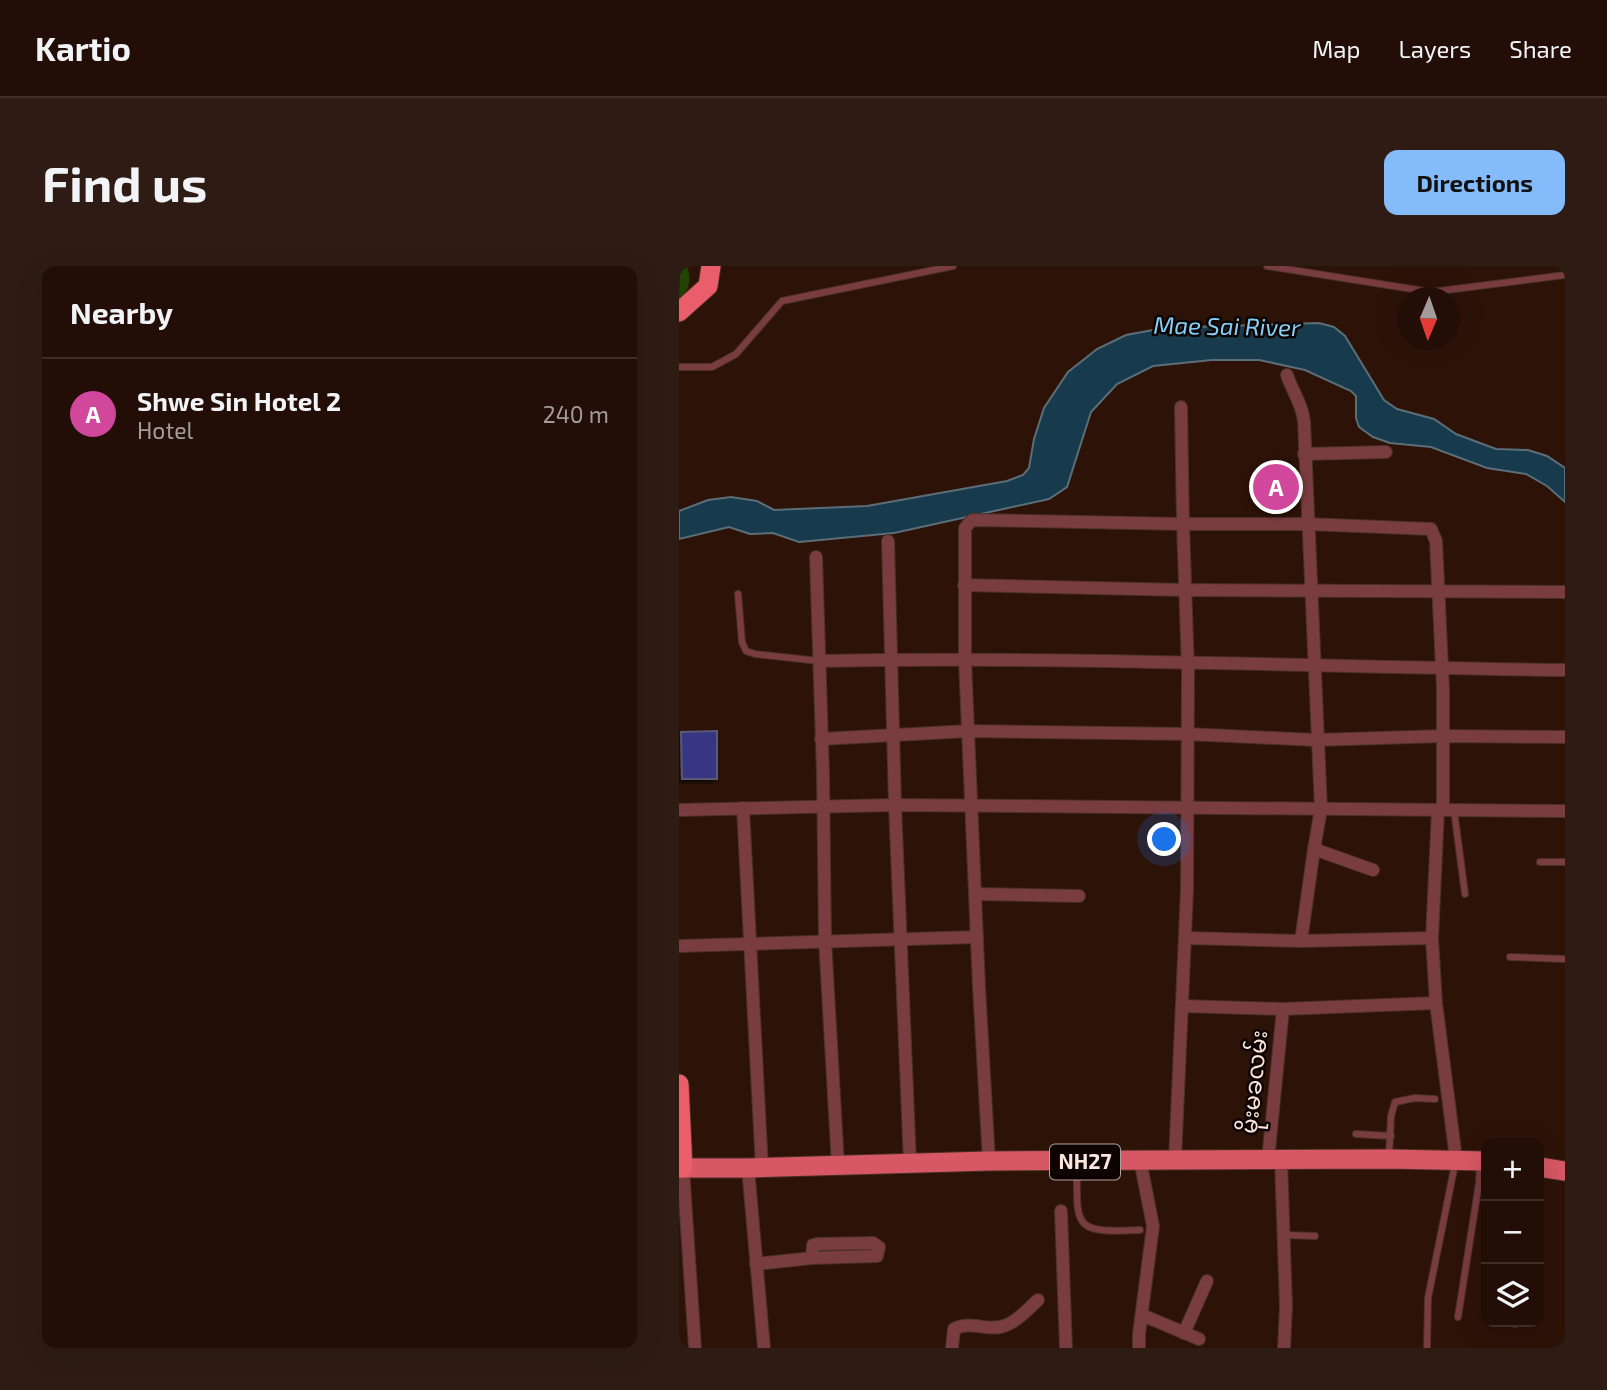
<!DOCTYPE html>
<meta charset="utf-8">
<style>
:root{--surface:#220e06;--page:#2e1c14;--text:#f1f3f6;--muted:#a29c9b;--line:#3f2e28;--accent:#84bcfb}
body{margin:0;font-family:"Exo 2","Noto Sans Myanmar",sans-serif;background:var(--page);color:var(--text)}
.controls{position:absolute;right:21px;bottom:21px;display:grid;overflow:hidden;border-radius:14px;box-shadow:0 7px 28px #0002}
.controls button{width:63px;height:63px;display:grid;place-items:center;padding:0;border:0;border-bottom:2px solid var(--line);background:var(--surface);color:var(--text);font:35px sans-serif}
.compass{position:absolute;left:718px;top:21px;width:63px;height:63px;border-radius:50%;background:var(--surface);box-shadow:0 7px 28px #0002;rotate:182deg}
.you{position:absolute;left:486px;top:574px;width:24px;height:24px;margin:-18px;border:5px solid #fff;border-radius:50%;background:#1a73e8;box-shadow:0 0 0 10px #1a73e833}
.badge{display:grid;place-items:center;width:46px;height:46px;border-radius:50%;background:var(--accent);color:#fff;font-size:23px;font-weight:700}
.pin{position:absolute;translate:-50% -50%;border:4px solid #fff;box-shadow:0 2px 7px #0006}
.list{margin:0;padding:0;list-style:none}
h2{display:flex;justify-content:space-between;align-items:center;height:91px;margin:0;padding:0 28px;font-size:30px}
h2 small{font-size:23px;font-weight:400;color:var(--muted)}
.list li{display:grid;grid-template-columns:46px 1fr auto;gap:21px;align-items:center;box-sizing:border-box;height:112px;padding:0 28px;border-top:2px solid var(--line)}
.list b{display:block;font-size:26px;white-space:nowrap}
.list p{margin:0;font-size:23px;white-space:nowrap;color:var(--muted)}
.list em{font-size:23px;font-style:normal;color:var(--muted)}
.icon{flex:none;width:38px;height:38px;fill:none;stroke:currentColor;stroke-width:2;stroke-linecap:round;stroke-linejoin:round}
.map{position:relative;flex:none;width:886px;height:1082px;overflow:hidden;border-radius:14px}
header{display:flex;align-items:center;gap:42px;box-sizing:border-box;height:98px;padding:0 35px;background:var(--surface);border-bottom:2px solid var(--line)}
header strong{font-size:33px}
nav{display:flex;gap:38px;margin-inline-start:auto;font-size:24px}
.intro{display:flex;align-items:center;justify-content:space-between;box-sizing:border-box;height:168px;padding:0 42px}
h1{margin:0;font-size:49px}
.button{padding:18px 32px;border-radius:14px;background:var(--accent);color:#111;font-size:24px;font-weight:700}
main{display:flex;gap:42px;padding:0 42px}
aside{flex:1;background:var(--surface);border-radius:14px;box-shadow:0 7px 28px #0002}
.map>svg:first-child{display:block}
</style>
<header>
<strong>Kartio</strong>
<nav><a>Map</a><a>Layers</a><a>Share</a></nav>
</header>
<div class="intro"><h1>Find us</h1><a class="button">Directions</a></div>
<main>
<aside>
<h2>Nearby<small></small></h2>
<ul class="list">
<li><span class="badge" style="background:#d1479c">A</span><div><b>Shwe Sin Hotel 2</b><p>Hotel</p></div><em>240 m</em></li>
</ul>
</aside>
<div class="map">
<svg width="886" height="1082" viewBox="0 0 886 1082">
<defs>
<filter id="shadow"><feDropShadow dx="-4" dy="4" stdDeviation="3.5" flood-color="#0009"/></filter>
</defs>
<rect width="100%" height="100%" fill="#2d1208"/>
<path fill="#240" d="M1,0H8C13,15 10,24 0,35Z"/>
<path fill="#173a4c" stroke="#5b6e78" stroke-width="2" d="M640,57L655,61L666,70L705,134L718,143L755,153L777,168L817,183L849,184L868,190L886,202V236L868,220L847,208L808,202L752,181L711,177L694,171L680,161L677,152V130L672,125L626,104L580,94H533L474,100L438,118L412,146L388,221L370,233L215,267L120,276L94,267L71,268L50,261L0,273V245L29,234L52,231L78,235L95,244L188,240L328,215L344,209L350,202L355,173L365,142L389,106L418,83L447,69L485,62Z"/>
<path fill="#383483" stroke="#575a77" stroke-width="2" filter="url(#shadow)" d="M38,465V513H3L2,466Z"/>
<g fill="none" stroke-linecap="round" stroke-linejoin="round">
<defs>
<g id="service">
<path d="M588,0L752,26L886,9"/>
<path d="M0,101H33L57,88L103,35L274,0"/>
<path d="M59,328L63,376L67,385L76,388L140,395"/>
<path d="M775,544L786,628"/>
<path d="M861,596H886"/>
<path d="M831,691L886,693"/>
<path d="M677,868L712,870"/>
<path d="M710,891L712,850L716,836L736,832L756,833"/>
<path d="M398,898C398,960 392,968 461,964"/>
<path d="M606,969L636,970"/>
<path d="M779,1051L800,917L801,897"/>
<path d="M836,1058V1056"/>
<path d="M748,1082L749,1032L776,898"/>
</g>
<g id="minor">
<path d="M608,109C613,125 623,137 625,155L642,543L635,583L694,604"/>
<path d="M502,141L504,258H628L752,263L757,275L764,423V544"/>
<path d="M625,188L707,186"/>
<path d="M209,275L216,539L231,897"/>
<path d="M137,291L144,508L146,674L159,899"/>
<path d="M285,319L505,324L886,326"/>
<path d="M140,395C389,390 637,401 886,404"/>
<path d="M142,473L290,465L508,468L637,474L764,470L886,471"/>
<path d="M64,542L83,902"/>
<path d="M0,544L216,539L886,545"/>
<path d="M759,544L753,672L757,737L777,893"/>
<path d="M296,628L400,630"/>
<path d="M507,672L622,675L753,672"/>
<path d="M622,675L635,583"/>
<path d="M0,680L298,671"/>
<path d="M503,740L604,743L757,737"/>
<path d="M589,894L604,743"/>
<path d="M602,894L607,1040L605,1082"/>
<path d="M310,895L300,721L286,394V262L293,254L504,258L509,405L508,624L496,894"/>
<path d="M4,902L16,1082"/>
<path d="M69,902L85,1082"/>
<path d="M382,945L387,1082"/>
<path d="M77,998L133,992L198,990L200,981L194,977L138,978L134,979L133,992"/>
<path d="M463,1049L520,1073"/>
<path d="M505,1067L528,1015"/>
<path d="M273,1082L275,1063C291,1055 305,1064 321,1061C336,1058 348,1044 359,1034"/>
<path d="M460,1082V1068L474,960L461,894"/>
</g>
<g id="primary">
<path d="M860,901L886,905"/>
<path d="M4,902H69L310,895L710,893L807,895"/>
</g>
<g id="trunk">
<path d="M0,46L29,20L32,0"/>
<path d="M0,818L4,902H0"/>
</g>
</defs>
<use href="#service" stroke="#4a3026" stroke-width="8"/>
<use href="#minor" stroke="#4a3026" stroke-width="14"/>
<use href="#primary" stroke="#4a3026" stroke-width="21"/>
<use href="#trunk" stroke="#4a3026" stroke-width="21"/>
<use href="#service" stroke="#793c40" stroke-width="6"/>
<use href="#minor" stroke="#793c40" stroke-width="12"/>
<use href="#primary" stroke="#d75864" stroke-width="19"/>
<use href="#trunk" stroke="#ea5d6a" stroke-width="19"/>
</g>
<g text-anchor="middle" stroke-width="5" stroke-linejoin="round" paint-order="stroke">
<rect fill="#0d0402" stroke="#b3a29d" stroke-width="2" x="371" y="878.5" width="70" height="35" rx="5"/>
<g font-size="21" font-weight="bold" fill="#fae6df">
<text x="406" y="903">NH27</text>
</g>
<g font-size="23" fill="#fae6df" stroke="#0d0402">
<text transform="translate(575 816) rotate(-84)" y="8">မိုးမခလမ်း</text>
</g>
<g font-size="24" font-style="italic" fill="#84cff9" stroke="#0d0402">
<text transform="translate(548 61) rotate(1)" y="8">Mae Sai River</text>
</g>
</g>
</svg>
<div class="controls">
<button>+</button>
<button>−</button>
<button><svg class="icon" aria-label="layers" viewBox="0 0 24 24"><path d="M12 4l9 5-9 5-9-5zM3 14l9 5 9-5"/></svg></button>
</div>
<svg class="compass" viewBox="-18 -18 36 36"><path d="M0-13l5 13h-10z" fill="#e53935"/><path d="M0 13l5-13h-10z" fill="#a29c9b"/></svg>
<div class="you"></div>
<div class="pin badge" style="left:597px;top:221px;background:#d1479c">A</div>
</div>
</main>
